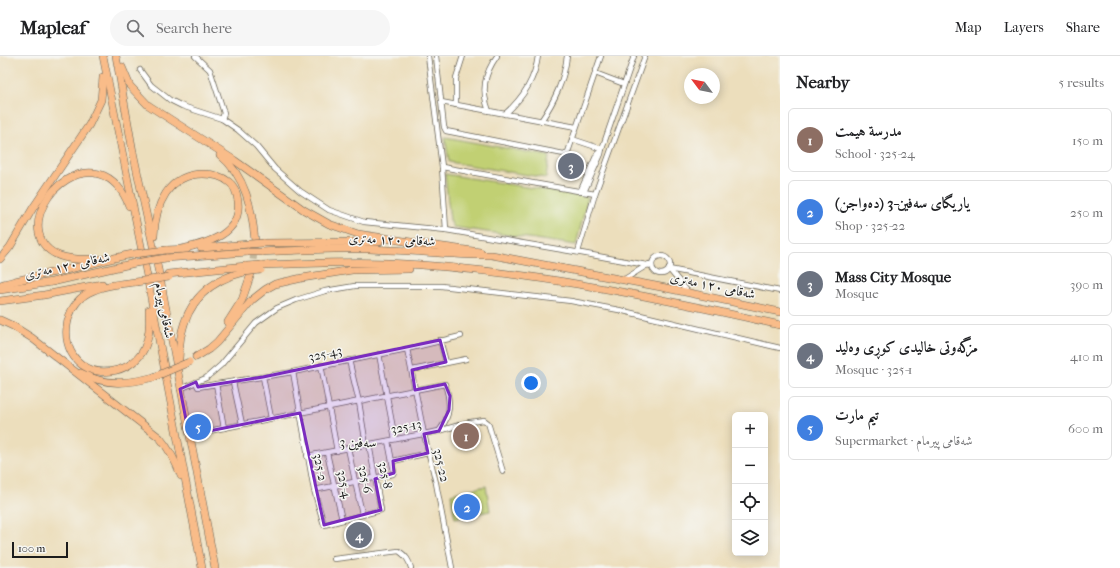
<!DOCTYPE html>
<meta charset="utf-8">
<style>
:root{--surface:#fff;--page:#f6f6f6;--text:#202124;--muted:#757577;--line:#e0e0e0;--accent:#d1495b}
body{margin:0;font-family:"IM FELL French Canon",Amiri,serif;background:var(--page);color:var(--text)}
.controls{position:absolute;right:12px;bottom:12px;display:grid;overflow:hidden;border-radius:6px;box-shadow:0 2px 10px #0003}
.controls button{width:36px;height:36px;display:grid;place-items:center;padding:0;border:0;border-bottom:1px solid var(--line);background:var(--surface);color:var(--text);font:20px sans-serif}
.compass{position:absolute;left:684px;top:12px;width:36px;height:36px;border-radius:50%;background:var(--surface);box-shadow:0 2px 10px #0003;rotate:302deg}
.scale{position:absolute;left:12px;bottom:10px;width:56px;box-sizing:border-box;padding-left:4px;border:2px solid #1c1c1c;border-top:0;font-size:11px;line-height:14px;white-space:nowrap;color:#1c1c1c;-webkit-text-stroke:3px #f6f6f2;paint-order:stroke}
.you{position:absolute;left:531px;top:327px;width:14px;height:14px;margin:-10px;border:3px solid #fff;border-radius:50%;background:#1a73e8;box-shadow:0 0 0 6px #1a73e833}
.badge{display:grid;place-items:center;width:26px;height:26px;border-radius:50%;background:var(--accent);color:#fff;font-size:13px;font-weight:700}
.pin{position:absolute;translate:-50% -50%;border:2px solid #fff;box-shadow:0 1px 4px #0006}
.list{margin:0;padding:0;list-style:none}
h2{display:flex;justify-content:space-between;align-items:center;height:52px;margin:0;padding:0 16px;font-size:17px}
h2 small{font-size:13px;font-weight:400;color:var(--muted)}
.list li{display:grid;grid-template-columns:26px 1fr auto;gap:12px;align-items:center;box-sizing:border-box;height:64px;margin:0 8px 8px;padding:0 8px;border:1px solid var(--line);border-radius:6px}
.list b{display:block;font-size:15px;white-space:nowrap}
.list p{margin:0;font-size:13px;white-space:nowrap;color:var(--muted)}
.list em{font-size:13px;font-style:normal;color:var(--muted)}
.icon{flex:none;width:22px;height:22px;fill:none;stroke:currentColor;stroke-width:2;stroke-linecap:round;stroke-linejoin:round}
.map{position:relative;flex:none;width:780px;height:512px;overflow:hidden}
header{display:flex;align-items:center;gap:24px;box-sizing:border-box;height:56px;padding:0 20px;background:var(--surface);border-bottom:1px solid var(--line)}
header strong{font-size:19px}
nav{display:flex;gap:22px;margin-inline-start:auto;font-size:14px}
.search{width:280px;height:36px;background:var(--page);display:flex;align-items:center;gap:10px;box-sizing:border-box;padding:0 14px;border-radius:22px;color:var(--muted);font-size:15px}
main{display:flex}
aside{flex:1;background:var(--surface)}
.map>svg:first-child{display:block}
</style>
<header>
<strong>Mapleaf</strong>
<div class="search"><svg class="icon" aria-label="search" viewBox="0 0 24 24"><circle cx="10" cy="10" r="6"/><path d="M15 15l6 6"/></svg>Search here</div>
<nav><a>Map</a><a>Layers</a><a>Share</a></nav>
</header>
<main>
<div class="map">
<svg width="780" height="512" viewBox="0 0 780 512">
<rect width="100%" height="100%" fill="#f6f6f2"/>
<filter id="ink" filterUnits="userSpaceOnUse"><feTurbulence type="fractalNoise" baseFrequency=".025" numOctaves="2"/><feDisplacementMap in="SourceGraphic" scale="8" xChannelSelector="R" yChannelSelector="G"/><feConvolveMatrix kernelMatrix="1 2 1 2 8 2 1 2 1" color-interpolation-filters="sRGB"/></filter>
<filter id="wash" filterUnits="userSpaceOnUse"><feTurbulence type="fractalNoise" baseFrequency=".012" numOctaves="4" result="noise"/><feDisplacementMap in="SourceGraphic" scale="16" xChannelSelector="R" yChannelSelector="G"/><feGaussianBlur stdDeviation="0.9" result="paint"/><feColorMatrix in="noise" values="0 0 0 0 0 0 0 0 0 0 0 0 0 0 0 0 0 1.4 0 .05"/><feComposite in="paint" operator="in"/></filter>
<g filter="url(#wash)">
<rect width="100%" height="100%" fill="#ecdebc"/>
<g fill="#c1d073" stroke="#6e7648">
<path d="M445,81L549,100L546,122L449,106Z"/>
<path d="M445,118L588,141L576,189L453,171L450,164Z"/>
<path d="M486,430L490,455L455,462L451,438Z"/>
</g>
</g>
<g filter="url(#ink)">
<g fill="none" stroke-linecap="round" stroke-linejoin="round">
<path stroke="#c2b79c" stroke-width="7" stroke-dasharray="7 3.5" stroke-linecap="butt" d="M252,214L255,185"/>
<defs>
<g id="minor">
<path d="M195,0L210,14L224,57L222,63"/>
<path d="M428,0L442,111L446,174"/>
<path d="M436,0L444,71L446,75L564,98L568,96L601,0"/>
<path d="M140,14L151,29L170,44L182,50L222,63L238,74L256,90L275,113L300,135L329,154L364,166L446,174L581,197L652,210"/>
<path d="M595,16V17L624,28"/>
<path d="M441,46L576,71"/>
<path d="M456,49V22L463,0"/>
<path d="M489,55C481,35 484,18 497,0"/>
<path d="M505,58C523,42 535,24 538,0"/>
<path d="M541,65C555,44 564,25 567,0"/>
<path d="M572,83L602,93"/>
<path d="M442,111L595,138"/>
<path d="M580,136L597,98L602,93"/>
<path d="M584,136L601,98L602,93L634,0"/>
<path d="M578,196L595,138L645,0"/>
<circle cx="661" cy="209" r="9"/>
<path d="M669,213L780,235"/>
<path d="M669,213L688,236"/>
<path d="M623,224L649,208"/>
<path d="M440,284L446,306"/>
<path d="M407,293L424,378L436,427L452,512"/>
<path d="M379,298L395,383"/>
<path d="M349,304L359,346L366,389"/>
<path d="M321,309L337,395"/>
<path d="M412,314L466,303"/>
<path d="M293,316L314,434L324,469L381,454L369,388"/>
<path d="M263,321L271,362"/>
<path d="M196,326L198,331L293,316L407,293L461,280"/>
<path d="M233,326L242,368"/>
<path d="M216,328L224,372"/>
<path d="M180,333L206,322L221,309L256,267L277,252L296,244L325,235L355,230H441L571,245L619,254L780,292"/>
<path d="M189,379L445,328C451,346 451,360 439,375"/>
<path d="M348,392L362,458"/>
<path d="M327,397L342,464"/>
<path d="M307,400L439,375L470,366L484,364L488,367L489,370L503,416"/>
<path d="M393,405L428,397"/>
<path d="M314,434L393,418L394,416L388,385"/>
<path d="M334,503L399,495C406,500 409,504 411,512"/>
</g>
<g id="highway">
<path d="M103,0L146,215L202,512"/>
<path d="M116,0L133,96L161,227L215,512"/>
<path d="M122,11L130,30L148,49L234,104L304,154L329,168L358,178L411,186"/>
<path d="M220,99C246,120 252,153 255,185"/>
<path d="M154,180C155,149 168,118 203,118C212,118 222,120 229,126C235,130 237,138 238,145C242,178 208,187 182,193"/>
<path d="M408,186L480,196"/>
<path d="M263,187L379,186"/>
<path d="M201,192L249,188"/>
<path d="M166,194L187,193"/>
<path d="M262,196C304,194 346,191 388,194C423,195 458,200 492,199L661,231L780,256"/>
<path d="M166,202L248,196"/>
<path d="M0,203L10,191L33,152L89,69L101,44L103,21"/>
<path d="M106,203C91,203 74,205 60,200C11,181 54,107 99,118C114,122 124,136 129,150"/>
<path d="M261,209C303,208 346,205 388,207C520,213 651,240 780,269"/>
<path d="M168,218L246,210"/>
<path d="M136,226C120,228 103,229 88,237C64,250 58,290 81,308C100,323 133,315 144,293C150,281 150,267 149,254"/>
<path d="M0,229C23,222 46,218 70,213C91,208 112,202 133,198"/>
<path d="M0,234L52,226L135,207"/>
<path d="M0,245L44,239L102,228"/>
<path d="M0,264L13,270L32,282L160,382C170,394 176,406 181,420"/>
<path d="M228,266L242,244L251,218"/>
<path d="M196,301L209,293L217,286L252,244L266,233L275,228L302,222L352,214L409,213"/>
<path d="M178,310C180,300 179,290 181,280C188,244 210,224 244,216"/>
<path d="M81,317C106,330 128,328 154,321"/>
</g>
</defs>
<use href="#minor" stroke="#656054" stroke-width="6"/>
<use href="#highway" stroke="#656054" stroke-width="8"/>
<use href="#minor" stroke="#fff" stroke-width="4.5"/>
<use href="#highway" stroke="#f9bc89" stroke-width="7"/>
<defs>
<g id="highway-bridge">
<path d="M249,188L263,187"/>
<path d="M248,196H262"/>
<path d="M133,198L166,194"/>
<path d="M135,207L166,202"/>
<path d="M246,210L261,209"/>
<path d="M244,216L261,214"/>
<path d="M136,226L169,221"/>
<path d="M154,321L189,306"/>
</g>
</defs>
<use href="#highway-bridge" stroke="#656054" stroke-width="8" stroke-linecap="butt"/>
<use href="#highway-bridge" stroke="#f9bc89" stroke-width="7"/>
</g>
</g>
<path fill="#7b2cbf" fill-opacity="0.2" stroke="#7b2cbf" stroke-width="3" stroke-linejoin="round" d="M440,284L446,306L412,314L415,334L445,328L450,340L449,354L439,375L424,378L428,397L393,405L394,417L375,423L381,454L324,469L300,357L189,379L180,333L196,326L198,331L263,321Z"/>
<g text-anchor="middle" stroke-width="3" stroke-linejoin="round" paint-order="stroke">
<g font-size="13" fill="#1c1c1c" stroke="#f6f6f2">
<text transform="translate(392 183) rotate(2)" y="5">شەقامی ١٢٠ مەتری</text>
<text transform="translate(67 209) rotate(-12)" y="5">شەقامی ١٢٠ مەتری</text>
<text transform="translate(713 229) rotate(12)" y="5">شەقامی ١٢٠ مەتری</text>
<text transform="translate(165 254) rotate(79)" y="5">شەقامی پیرمام</text>
<text transform="translate(325 297) rotate(-12)" y="5">325-43</text>
<text transform="translate(406 370) rotate(-11)" y="5">325-13</text>
<text transform="translate(442 409) rotate(77)" y="5">325-22</text>
<text transform="translate(321 411) rotate(79)" y="5">325-2</text>
<text transform="translate(386 419) rotate(79)" y="5">325-8</text>
<text transform="translate(366 423) rotate(78)" y="5">325-6</text>
<text transform="translate(345 428) rotate(78)" y="5">325-4</text>
</g>
<g font-size="14" fill="#1c1c1c" stroke="#f6f6f2">
<text x="358" y="391">سەفین 3</text>
</g>
</g>
</svg>
<div class="controls">
<button>+</button>
<button>−</button>
<button><svg class="icon" aria-label="locate" viewBox="0 0 24 24"><circle cx="12" cy="12" r="6"/><path d="M12 2v4M12 18v4M2 12h4M18 12h4"/></svg></button>
<button><svg class="icon" aria-label="layers" viewBox="0 0 24 24"><path d="M12 4l9 5-9 5-9-5zM3 14l9 5 9-5"/></svg></button>
</div>
<svg class="compass" viewBox="-18 -18 36 36"><path d="M0-13l5 13h-10z" fill="#e53935"/><path d="M0 13l5-13h-10z" fill="#757577"/></svg>
<div class="scale">100 m</div>
<div class="you"></div>
<div class="pin badge" style="left:466px;top:380px;background:#8d6e63">1</div>
<div class="pin badge" style="left:467px;top:451px;background:#3f7fe0">2</div>
<div class="pin badge" style="left:571px;top:110px;background:#6b7280">3</div>
<div class="pin badge" style="left:359px;top:479px;background:#6b7280">4</div>
<div class="pin badge" style="left:198px;top:371px;background:#3f7fe0">5</div>
</div>
<aside>
<h2>Nearby<small>5 results</small></h2>
<ul class="list">
<li><span class="badge" style="background:#8d6e63">1</span><div><b>مدرسة هيمت</b><p>School · 325-24</p></div><em>150 m</em></li>
<li><span class="badge" style="background:#3f7fe0">2</span><div><b>یاریگای سەفین-3 (دەواجن)</b><p>Shop · 325-22</p></div><em>250 m</em></li>
<li><span class="badge" style="background:#6b7280">3</span><div><b>Mass City Mosque</b><p>Mosque</p></div><em>390 m</em></li>
<li><span class="badge" style="background:#6b7280">4</span><div><b>مزگەوتی خالیدی کوڕی وەلید</b><p>Mosque · 325-1</p></div><em>410 m</em></li>
<li><span class="badge" style="background:#3f7fe0">5</span><div><b>تيم مارت</b><p>Supermarket · شەقامی پیرمام</p></div><em>600 m</em></li>
</ul>
</aside>
</main>
